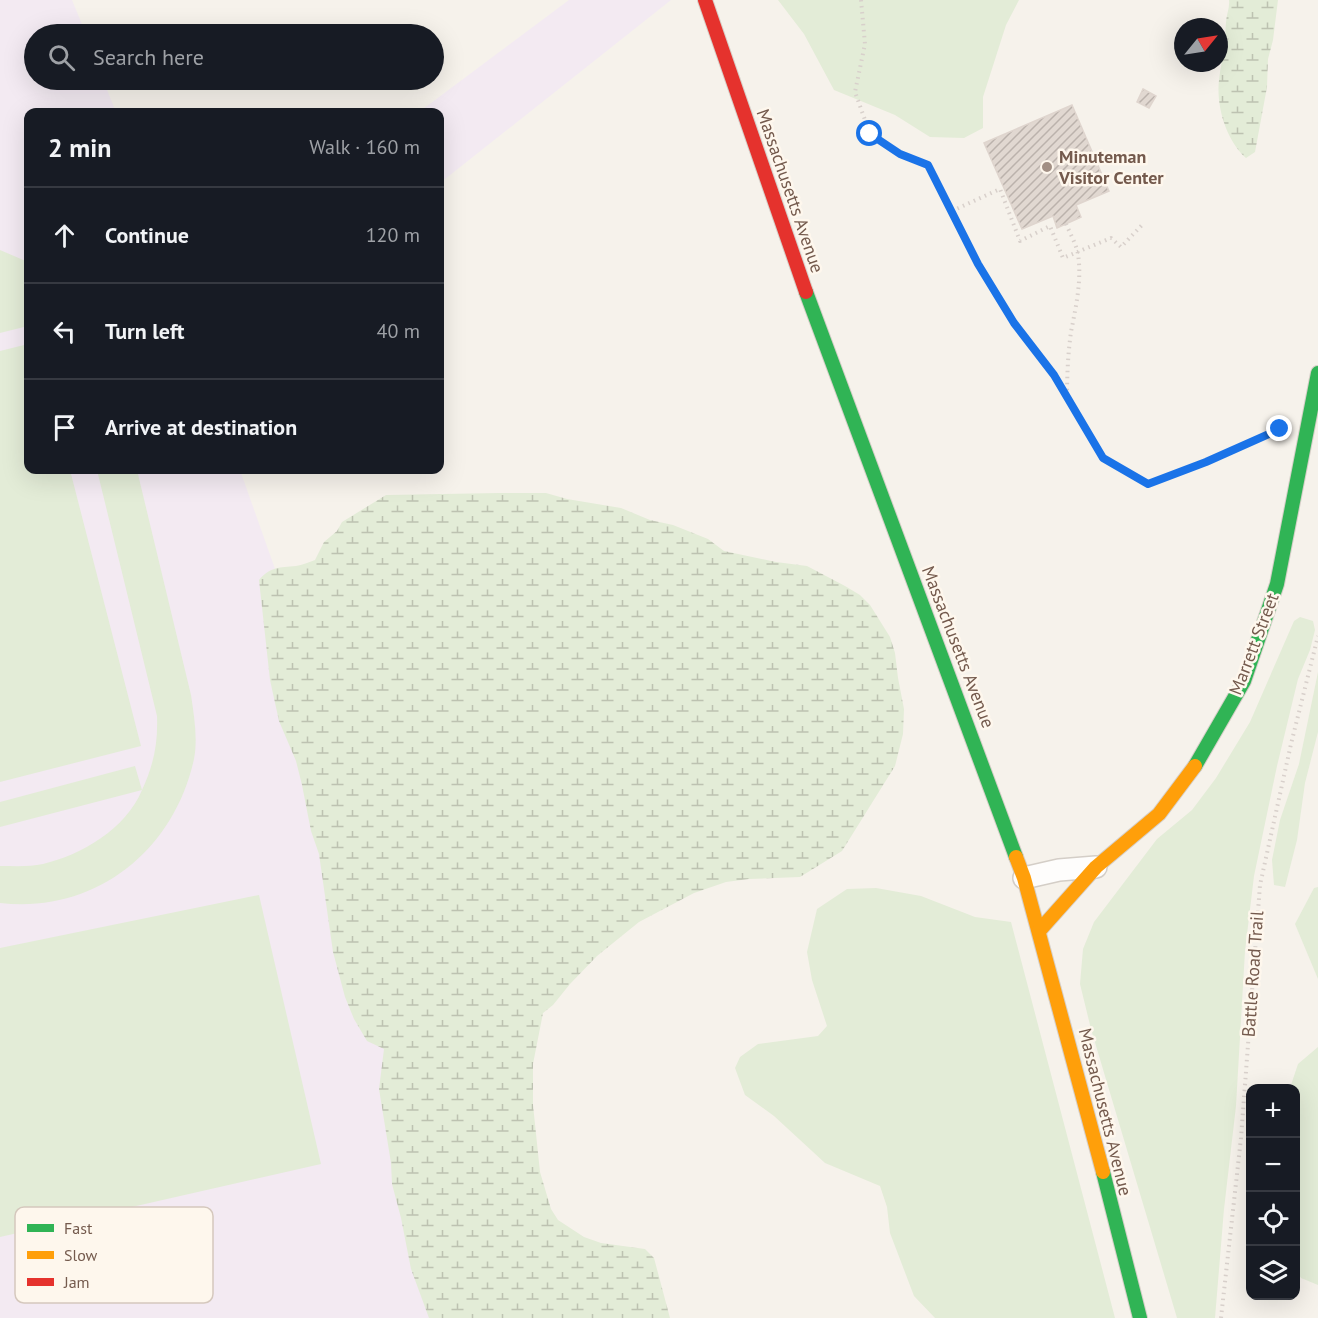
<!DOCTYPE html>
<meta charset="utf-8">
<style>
:root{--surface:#171b24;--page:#20242c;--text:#f1f3f6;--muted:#9ea1a6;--line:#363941}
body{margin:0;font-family:"PT Sans",sans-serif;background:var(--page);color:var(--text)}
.controls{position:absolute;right:18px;bottom:18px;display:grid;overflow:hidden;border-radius:12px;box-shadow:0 6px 24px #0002}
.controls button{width:54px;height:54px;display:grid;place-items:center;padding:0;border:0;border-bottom:2px solid var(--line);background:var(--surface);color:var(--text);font:30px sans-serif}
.compass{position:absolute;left:1174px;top:18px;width:54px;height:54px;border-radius:50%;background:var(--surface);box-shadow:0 6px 24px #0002;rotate:60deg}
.stop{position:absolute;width:18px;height:18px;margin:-14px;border:4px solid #1a73e8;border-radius:50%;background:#fff}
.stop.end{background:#1a73e8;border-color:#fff;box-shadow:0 2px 6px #0008}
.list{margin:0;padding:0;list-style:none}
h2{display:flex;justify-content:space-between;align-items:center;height:78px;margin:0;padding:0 24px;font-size:26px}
h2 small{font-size:20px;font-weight:400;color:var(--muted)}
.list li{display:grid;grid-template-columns:39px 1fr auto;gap:18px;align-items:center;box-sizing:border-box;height:96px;padding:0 24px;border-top:2px solid var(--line)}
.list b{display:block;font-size:22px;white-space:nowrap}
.list em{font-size:20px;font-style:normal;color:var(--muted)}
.icon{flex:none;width:33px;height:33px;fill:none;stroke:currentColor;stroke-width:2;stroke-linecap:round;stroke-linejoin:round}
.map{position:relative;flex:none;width:1318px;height:1318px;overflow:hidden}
.search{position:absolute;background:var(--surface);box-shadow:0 6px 24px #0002;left:24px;top:24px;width:420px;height:66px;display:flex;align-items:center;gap:15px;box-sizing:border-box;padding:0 21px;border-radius:33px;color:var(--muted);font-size:22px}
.panel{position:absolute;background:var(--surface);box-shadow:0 6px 24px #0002;left:24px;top:108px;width:420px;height:366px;border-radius:12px}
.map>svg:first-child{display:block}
</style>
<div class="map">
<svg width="1318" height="1318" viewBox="0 0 1318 1318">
<defs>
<pattern id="wetland-marsh" width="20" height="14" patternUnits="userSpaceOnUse" patternTransform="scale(1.5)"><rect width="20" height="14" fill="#e3ecd7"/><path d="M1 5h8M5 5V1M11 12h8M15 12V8" fill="none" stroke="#bdc2b1"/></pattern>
<pattern id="building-hatch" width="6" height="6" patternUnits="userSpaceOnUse" patternTransform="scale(1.5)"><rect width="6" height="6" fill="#e1d8d1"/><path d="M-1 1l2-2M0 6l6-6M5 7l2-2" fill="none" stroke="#bbb2ac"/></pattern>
</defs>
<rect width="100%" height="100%" fill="#f6f2eb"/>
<g fill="#f3eaf2">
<path d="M0,0H72L86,34H34V80H103L116,112H28V470H240L377,857L478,1318H0Z"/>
<path d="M569,0H671L440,183V112H419Z"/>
</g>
<g fill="#e3ecd7">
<path d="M778,0H1019L1006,25L983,97V128L964,138L930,137L895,115L834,90L804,34Z"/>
<path d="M0,250L28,262V326L0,333Z"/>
<path d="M28,344V470H70L141,746L0,782V351Z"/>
<path d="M97,470H137L191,695C194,716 198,738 194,759C174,851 95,914 0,903V866C14,866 30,867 43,864C81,855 126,829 142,790L0,827V802L135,766L142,790C154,764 158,743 157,716Z"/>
<path d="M1300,617L1313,621L1315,630L1310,650L1298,679L1277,766L1254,876L1245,951L1236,1106L1224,1209L1215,1318H1177L1091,1029L1080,984L1083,949L1094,922L1157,839L1192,810L1216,778L1250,722L1294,621Z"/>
<path d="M1318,672V732L1305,783L1297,840L1285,887L1274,885L1272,860L1280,820L1299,764Z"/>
<path d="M1318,887V979L1295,924L1314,888Z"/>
<path d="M876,888L921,896L975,917L1011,922L1115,1318H935L914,1296L890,1233L887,1207L880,1186L825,1163L774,1116L745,1095L735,1068L740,1057L758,1044L818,1036L827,1026L812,980L807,952L817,909L847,889Z"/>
<path d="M259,895L321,1164L0,1237V948Z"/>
<path d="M1318,1047V1285L1301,1278L1296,1270V1088H1290L1298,1064Z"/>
</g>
<g fill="url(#wetland-marsh)">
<path d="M1229,0H1278L1273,40L1268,59L1267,87L1255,152L1246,158C1226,140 1216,106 1219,80C1220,67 1224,55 1225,42C1226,36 1225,29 1226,23C1226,15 1230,8 1229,0Z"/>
<path d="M499,493H546L567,499L621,508L650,520L673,525L708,539L724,551L776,562L807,566L845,586L860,595L870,605L890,637L895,653L898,678L904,709L903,734L895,766L842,851L800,877L749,879L726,882L694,893L639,922L597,956L570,984L553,1005L543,1013L533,1064V1105L540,1172L551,1209L558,1220L584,1237L601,1243L645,1249L654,1258L670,1318H429L411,1269L401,1218L392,1184L391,1163L379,1089L384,1049L367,1041L354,1019L345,997L333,952L319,854L311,831L302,785L296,761L279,721L270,680L259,580C271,566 279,568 296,566C302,565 309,562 315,560L324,542L337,531L342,522L386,495Z"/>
</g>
<g fill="url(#building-hatch)" stroke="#dfd5ce" stroke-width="1.5">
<path d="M1143,89L1156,96L1149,108L1137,102Z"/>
<path d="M1072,105L1109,191L1076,205L1081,217L1057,228L1053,216L1022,229L984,143Z"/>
</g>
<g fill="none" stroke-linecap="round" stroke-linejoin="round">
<defs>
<path id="street" d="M1024,878L1059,870L1096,867"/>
<g id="fast">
<path d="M806,292L1016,857"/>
<path d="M1195,766L1244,681L1277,584L1318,373"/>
<path d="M1103,1172L1140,1318"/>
</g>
<g id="slow">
<path d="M1016,857L1024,878L1103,1172"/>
<path d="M1039,931L1096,867L1159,814L1195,766"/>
</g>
<path id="jam" d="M705,0L806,292"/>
</defs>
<use href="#street" stroke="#d4cec7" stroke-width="24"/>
<use href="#fast" stroke="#d6cfc8" stroke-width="16"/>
<use href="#slow" stroke="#d6cfc8" stroke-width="16"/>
<use href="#jam" stroke="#d6cfc8" stroke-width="16"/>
<g stroke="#d8d0cb" stroke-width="4" stroke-dasharray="1.5 4.5" stroke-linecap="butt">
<path d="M861,0L865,44L855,92L870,134L900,154L928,165L978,264L1014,323L1054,376L1103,458L1148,484L1207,462L1280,429"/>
<path d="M952,211L1000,189L1020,241L1050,226L1063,258L1111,238L1121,247L1143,224"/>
<path d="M1066,224C1070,233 1076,244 1078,254C1082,280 1076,306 1071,332C1068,353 1067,375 1067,397"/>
<path d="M1221,1318L1241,1138L1260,885L1291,744L1318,636"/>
</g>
<use href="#street" stroke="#fefdfc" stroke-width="21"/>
<use href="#fast" stroke="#30b455" stroke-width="14"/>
<use href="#slow" stroke="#ff9f0a" stroke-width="14"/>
<use href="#jam" stroke="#e5322d" stroke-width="14"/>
</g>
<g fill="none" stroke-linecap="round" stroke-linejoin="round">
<path stroke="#1a73e8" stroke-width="8" d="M870,134L900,154L928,165L978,264L1014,323L1054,375L1103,458L1148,484L1206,462L1280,429"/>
</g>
<circle fill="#a28f84" stroke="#fef7ed" stroke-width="2" cx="1047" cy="167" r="6"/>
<g text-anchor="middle" stroke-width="5" stroke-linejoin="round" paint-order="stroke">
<g font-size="18" font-weight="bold" fill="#745a4d" stroke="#fef7ed" text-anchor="start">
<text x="1059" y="163">Minuteman<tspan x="1059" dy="21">Visitor Center</tspan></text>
</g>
<g font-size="18" fill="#745a4d" stroke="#fef7ed">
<text transform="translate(790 191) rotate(71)" y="6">Massachusetts Avenue</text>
<text transform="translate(1254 644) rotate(-69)" y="6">Marrett Street</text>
<text transform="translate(958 647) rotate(69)" y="6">Massachusetts Avenue</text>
<text transform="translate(1253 974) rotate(-86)" y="6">Battle Road Trail</text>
<text transform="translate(1105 1112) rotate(76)" y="6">Massachusetts Avenue</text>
</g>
</g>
<rect x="15" y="1207" width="198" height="96" rx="9" fill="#fef7ed" stroke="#d5c8bd" stroke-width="1.5"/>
<rect x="27" y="1224" width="27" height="8" fill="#30b455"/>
<rect x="27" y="1251" width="27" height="8" fill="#ff9f0a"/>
<rect x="27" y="1278" width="27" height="8" fill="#e5322d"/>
<g font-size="16" fill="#745a4d">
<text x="64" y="1234">Fast</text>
<text x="64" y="1261">Slow</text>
<text x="64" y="1288">Jam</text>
</g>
</svg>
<div class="controls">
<button>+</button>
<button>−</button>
<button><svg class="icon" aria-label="locate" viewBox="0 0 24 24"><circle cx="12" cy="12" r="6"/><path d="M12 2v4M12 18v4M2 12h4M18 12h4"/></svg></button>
<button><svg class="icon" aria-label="layers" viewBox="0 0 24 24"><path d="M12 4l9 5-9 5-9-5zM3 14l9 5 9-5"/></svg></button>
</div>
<svg class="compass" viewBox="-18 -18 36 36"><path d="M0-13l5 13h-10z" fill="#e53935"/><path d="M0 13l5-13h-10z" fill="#9ea1a6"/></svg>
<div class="stop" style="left:870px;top:134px"></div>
<div class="stop end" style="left:1280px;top:429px"></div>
<div class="search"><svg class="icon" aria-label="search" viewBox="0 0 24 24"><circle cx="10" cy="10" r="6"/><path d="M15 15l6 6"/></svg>Search here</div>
<section class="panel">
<h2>2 min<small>Walk · 160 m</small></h2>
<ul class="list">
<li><svg class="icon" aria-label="ahead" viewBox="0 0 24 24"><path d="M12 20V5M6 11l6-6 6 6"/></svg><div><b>Continue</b></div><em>120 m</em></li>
<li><svg class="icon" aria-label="left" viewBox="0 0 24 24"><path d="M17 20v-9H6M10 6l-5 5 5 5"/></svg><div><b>Turn left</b></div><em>40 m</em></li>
<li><svg class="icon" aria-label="arrive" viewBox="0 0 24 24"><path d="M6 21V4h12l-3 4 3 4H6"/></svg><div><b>Arrive at destination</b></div></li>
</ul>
</section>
</div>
